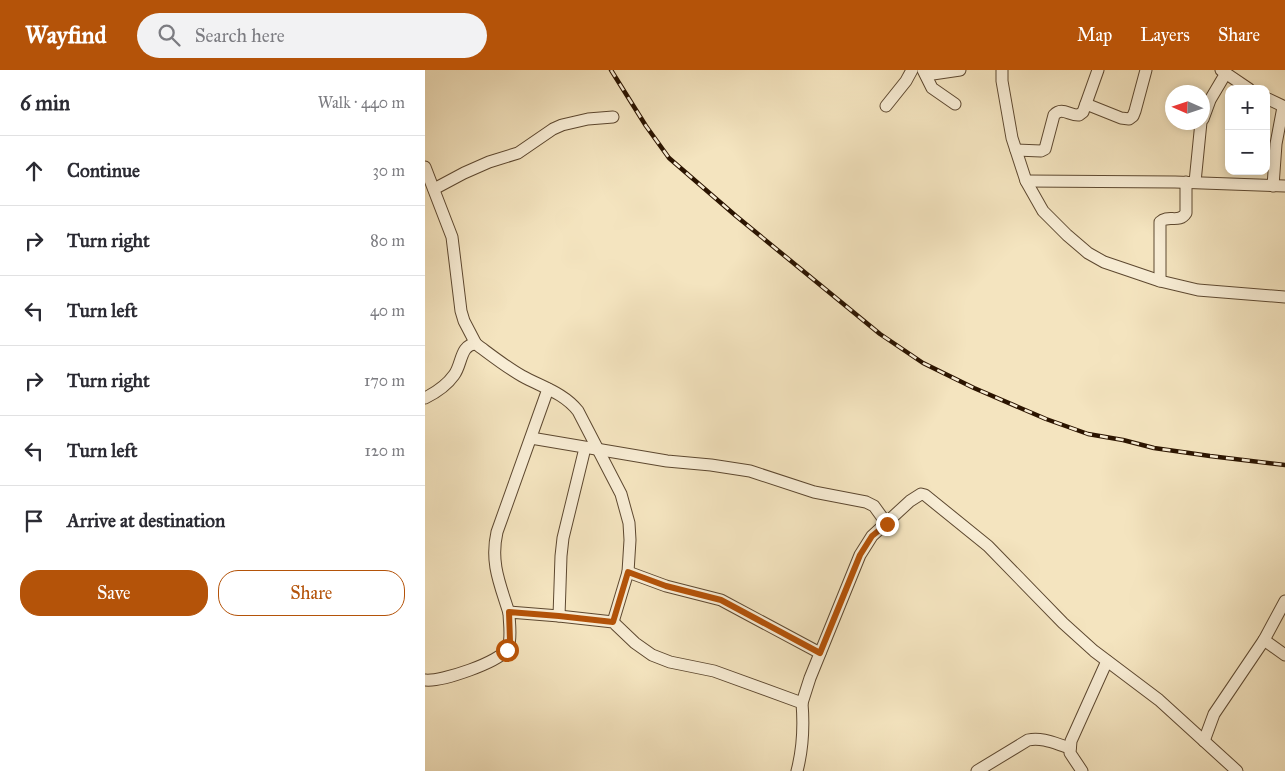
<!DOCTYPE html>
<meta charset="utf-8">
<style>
:root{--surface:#fff;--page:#f2f2f3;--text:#2b2b33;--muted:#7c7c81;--line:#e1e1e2;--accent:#b45309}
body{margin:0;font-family:"IM FELL Great Primer",serif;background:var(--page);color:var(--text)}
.controls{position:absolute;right:15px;top:15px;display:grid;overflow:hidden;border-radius:10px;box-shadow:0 2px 8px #0003}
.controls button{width:45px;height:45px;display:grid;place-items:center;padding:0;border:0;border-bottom:1px solid var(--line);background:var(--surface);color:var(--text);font:25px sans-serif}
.compass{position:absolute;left:740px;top:15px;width:45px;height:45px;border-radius:50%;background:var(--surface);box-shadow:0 2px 8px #0003;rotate:273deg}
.stop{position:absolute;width:15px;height:15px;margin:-11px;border:4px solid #b45309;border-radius:50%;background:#fff}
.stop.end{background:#b45309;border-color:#fff;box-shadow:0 1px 5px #0008}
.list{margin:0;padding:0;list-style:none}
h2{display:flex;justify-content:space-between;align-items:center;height:65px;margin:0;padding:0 20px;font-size:21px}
h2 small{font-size:16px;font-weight:400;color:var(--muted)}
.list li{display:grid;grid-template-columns:32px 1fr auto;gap:15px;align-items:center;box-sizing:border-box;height:70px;padding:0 20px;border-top:1px solid var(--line)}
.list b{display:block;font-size:19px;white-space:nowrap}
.list em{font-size:16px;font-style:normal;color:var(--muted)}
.actions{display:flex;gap:10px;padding:15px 20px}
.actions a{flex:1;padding:11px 0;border:1px solid var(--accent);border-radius:20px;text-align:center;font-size:18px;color:var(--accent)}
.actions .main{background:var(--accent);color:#fff}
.icon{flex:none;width:28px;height:28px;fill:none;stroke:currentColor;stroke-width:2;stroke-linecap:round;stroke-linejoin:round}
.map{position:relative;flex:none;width:860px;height:701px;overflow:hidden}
header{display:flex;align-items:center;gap:30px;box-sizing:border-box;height:70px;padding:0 25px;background:var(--accent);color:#fff}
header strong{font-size:24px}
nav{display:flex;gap:28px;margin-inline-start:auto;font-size:18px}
.search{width:350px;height:45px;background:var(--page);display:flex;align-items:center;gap:12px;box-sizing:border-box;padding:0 18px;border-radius:28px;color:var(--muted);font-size:19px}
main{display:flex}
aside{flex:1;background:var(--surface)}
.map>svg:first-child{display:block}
</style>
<header>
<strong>Wayfind</strong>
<div class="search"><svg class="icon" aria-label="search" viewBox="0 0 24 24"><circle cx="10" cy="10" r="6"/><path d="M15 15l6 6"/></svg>Search here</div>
<nav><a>Map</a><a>Layers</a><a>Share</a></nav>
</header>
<main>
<aside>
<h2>6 min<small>Walk · 440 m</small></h2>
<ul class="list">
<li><svg class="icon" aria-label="ahead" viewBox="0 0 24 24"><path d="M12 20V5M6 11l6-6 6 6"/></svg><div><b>Continue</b></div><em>30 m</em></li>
<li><svg class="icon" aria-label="right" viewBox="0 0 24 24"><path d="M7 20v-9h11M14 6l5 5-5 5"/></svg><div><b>Turn right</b></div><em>80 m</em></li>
<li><svg class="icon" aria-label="left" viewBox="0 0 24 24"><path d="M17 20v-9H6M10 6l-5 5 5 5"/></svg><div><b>Turn left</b></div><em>40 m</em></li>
<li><svg class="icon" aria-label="right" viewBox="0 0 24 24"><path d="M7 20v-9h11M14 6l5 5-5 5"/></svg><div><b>Turn right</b></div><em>170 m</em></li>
<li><svg class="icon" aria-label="left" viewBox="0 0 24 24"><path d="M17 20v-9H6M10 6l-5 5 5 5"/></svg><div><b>Turn left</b></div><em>120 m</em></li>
<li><svg class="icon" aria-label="arrive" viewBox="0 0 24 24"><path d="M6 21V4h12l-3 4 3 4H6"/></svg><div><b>Arrive at destination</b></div></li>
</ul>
<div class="actions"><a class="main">Save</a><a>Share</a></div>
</aside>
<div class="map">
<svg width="860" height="701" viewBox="0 0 860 701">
<rect width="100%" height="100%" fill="#f4e4bf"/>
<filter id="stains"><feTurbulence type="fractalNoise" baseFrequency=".004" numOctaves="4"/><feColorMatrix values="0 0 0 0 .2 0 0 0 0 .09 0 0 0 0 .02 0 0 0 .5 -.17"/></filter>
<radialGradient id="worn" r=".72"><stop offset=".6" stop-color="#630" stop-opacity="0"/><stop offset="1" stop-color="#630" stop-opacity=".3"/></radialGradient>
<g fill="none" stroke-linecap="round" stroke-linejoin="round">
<defs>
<g id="minor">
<path d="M498,0L507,18L530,34"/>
<path d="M577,0V11L587,68L601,111L618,141L642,165L663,183L679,192L735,211L773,220L860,227"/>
<path d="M796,0L824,19"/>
<path d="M501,5L535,0"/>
<path d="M841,28L860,37"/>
<path d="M661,34L696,48L704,49L708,46L710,41L721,0"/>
<path d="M461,36L481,11L487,0"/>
<path d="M778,49L785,30L801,3"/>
<path d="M591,80L616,81L620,79L629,45C637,36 645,46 654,45L658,42L673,0"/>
<path d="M0,97L27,167L36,241L39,251L51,274"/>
<path d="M601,111L750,112L860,116"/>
<path d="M770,112L776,52"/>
<path d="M848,116L851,74L858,37"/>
<path d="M9,119L39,103L64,92L93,83L128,59L137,55L163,49L188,47"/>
<path d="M735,211V152C743,144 754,154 761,143V112"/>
<path d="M0,328C10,323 22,315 29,305C37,295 35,274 51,274C66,285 81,297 97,306C117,317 139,323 153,341L196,424L204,453L205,470L203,502L188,552"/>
<path d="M106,368L242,391L286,395L325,401L389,422L441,432L449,436L462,454"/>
<path d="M203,502L241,516L296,530L395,583"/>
<path d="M84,543C75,514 65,493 72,462L123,319"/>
<path d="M134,546L136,486L138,468L160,378"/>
<path d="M839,570L860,585"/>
<path d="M0,610C16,612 76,592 83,578C87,567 84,553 84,542L134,546L188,552L210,573L227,585L245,592L289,601L377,633C379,657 378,678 372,701"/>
<path d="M377,633L385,608L435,485L447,466L485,431L496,424L500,425L563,476L638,553L669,581L734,630L812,701"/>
<path d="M779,671L789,644L839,570L860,531"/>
<path d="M552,701L603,670C618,667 631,674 645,678"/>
<path d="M657,701L645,683L646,671L682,591"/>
</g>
</defs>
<use href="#minor" stroke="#5d4830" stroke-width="13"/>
<use href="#minor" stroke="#f8edd5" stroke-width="11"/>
<defs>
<path id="rail" d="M186,0L221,56L244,88L311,146L455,264L498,293L549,318L621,349L663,364L698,370L729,378L785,386L860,395"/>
</defs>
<use href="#rail" stroke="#2b1400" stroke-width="4.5"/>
<use href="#rail" stroke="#f8edd5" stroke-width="2.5" stroke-dasharray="8" stroke-linecap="butt"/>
</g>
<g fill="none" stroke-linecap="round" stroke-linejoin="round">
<path stroke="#b45309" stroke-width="6" d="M82,580L85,571L84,542L134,546L188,552L203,502L241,516L296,530L395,583L435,485L447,466L462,454"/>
</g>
<rect width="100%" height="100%" filter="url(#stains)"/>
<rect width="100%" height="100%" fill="url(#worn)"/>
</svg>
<div class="controls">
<button>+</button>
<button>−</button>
</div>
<svg class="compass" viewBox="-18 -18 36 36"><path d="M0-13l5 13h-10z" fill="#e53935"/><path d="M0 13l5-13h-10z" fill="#7c7c81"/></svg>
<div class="stop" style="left:82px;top:580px"></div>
<div class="stop end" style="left:462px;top:454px"></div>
</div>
</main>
